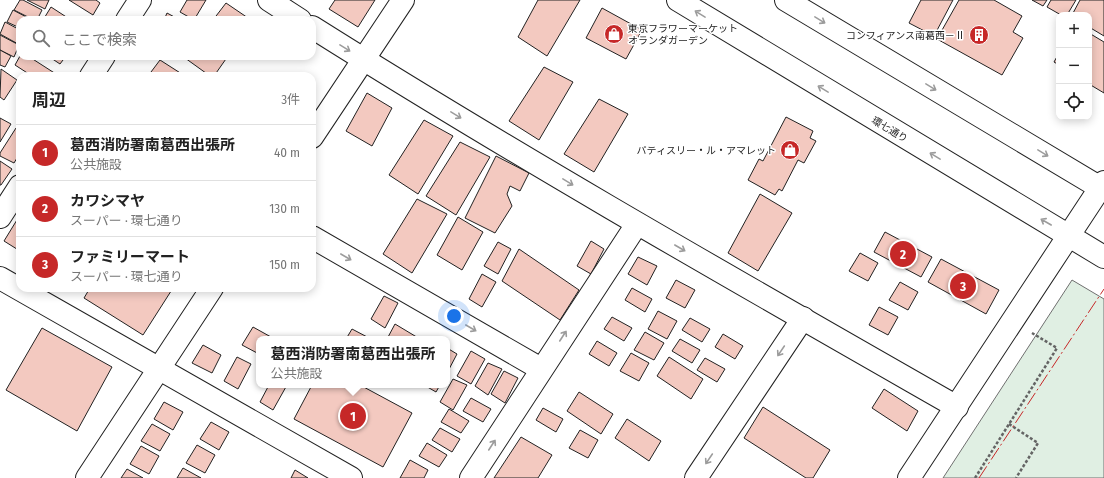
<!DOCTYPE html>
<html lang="ja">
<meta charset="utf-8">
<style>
:root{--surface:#fff;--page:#f2f2f2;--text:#222;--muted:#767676;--line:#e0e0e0;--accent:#c62828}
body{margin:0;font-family:"Fira Sans Condensed","Noto Sans JP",sans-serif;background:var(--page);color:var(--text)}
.controls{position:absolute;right:12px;top:12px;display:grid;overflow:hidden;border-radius:8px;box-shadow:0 2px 10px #0003}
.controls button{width:36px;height:36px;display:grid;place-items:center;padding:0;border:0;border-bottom:1px solid var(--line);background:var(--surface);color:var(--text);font:20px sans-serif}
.you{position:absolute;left:454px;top:316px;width:14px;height:14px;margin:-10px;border:3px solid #fff;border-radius:50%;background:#1a73e8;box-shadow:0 0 0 6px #1a73e833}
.badge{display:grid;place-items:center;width:26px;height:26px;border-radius:50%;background:var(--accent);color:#fff;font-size:13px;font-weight:700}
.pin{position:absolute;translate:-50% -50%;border:2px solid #fff;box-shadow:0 1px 4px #0006}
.popup{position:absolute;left:256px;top:336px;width:194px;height:52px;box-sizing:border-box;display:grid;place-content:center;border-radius:8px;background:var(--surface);filter:drop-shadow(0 1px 3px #0005);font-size:13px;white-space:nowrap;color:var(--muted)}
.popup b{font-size:15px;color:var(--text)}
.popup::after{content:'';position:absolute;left:50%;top:100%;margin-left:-8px;border:8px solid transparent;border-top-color:var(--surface)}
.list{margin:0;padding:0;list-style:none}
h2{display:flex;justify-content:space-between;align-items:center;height:52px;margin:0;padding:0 16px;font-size:17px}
h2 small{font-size:13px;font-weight:400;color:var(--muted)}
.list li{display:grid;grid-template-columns:26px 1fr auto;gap:12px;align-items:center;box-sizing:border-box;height:56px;padding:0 16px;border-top:1px solid var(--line)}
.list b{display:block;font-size:15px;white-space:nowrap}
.list p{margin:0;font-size:13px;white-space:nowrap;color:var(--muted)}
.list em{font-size:13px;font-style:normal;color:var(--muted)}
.icon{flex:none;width:22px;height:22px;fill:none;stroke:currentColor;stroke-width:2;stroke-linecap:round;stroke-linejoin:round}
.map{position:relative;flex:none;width:1104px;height:478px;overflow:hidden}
.search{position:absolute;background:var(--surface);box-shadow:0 2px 10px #0003;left:16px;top:16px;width:300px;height:44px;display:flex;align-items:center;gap:10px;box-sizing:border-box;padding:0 14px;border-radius:12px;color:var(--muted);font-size:15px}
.panel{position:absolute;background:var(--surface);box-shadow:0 2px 10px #0003;left:16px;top:72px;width:300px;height:220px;border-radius:12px}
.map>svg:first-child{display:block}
</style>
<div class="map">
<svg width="1104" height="478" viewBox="0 0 1104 478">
<rect width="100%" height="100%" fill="#fff"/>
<path fill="#e0efe3" stroke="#6f6f6f" d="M1072,280L1104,299V478H943Z"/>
<g fill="#f3c9c0" stroke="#222">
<path d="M20,0H23L42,10L37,20H34L14,10Z"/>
<path d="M27,0H49L45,9Z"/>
<path d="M69,0H96L100,3L93,15Z"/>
<path d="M187,0H206L194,20L180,12Z"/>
<path d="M335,0H375L358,27L329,9Z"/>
<path d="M538,0H580L547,56L518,37Z"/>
<path d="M921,0H953L934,36L909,23Z"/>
<path d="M959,0H994L1022,16L1013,32L1023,38L1002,75L937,39Z"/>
<path d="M1032,0H1047L1043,6Z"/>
<path d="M1051,0H1076L1067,15H1061L1047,7Z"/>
<path d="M1080,0H1104V36L1089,27V15H1072Z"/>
<path d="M226,3L251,20H213Z"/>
<path d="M51,7L71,20H43Z"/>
<path d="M602,8L642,30L626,59L586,38Z"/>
<path d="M13,10L32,20H20V28L7,22Z"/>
<path d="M167,13L180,20H164Z"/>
<path d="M5,22L20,30V45L0,34Z"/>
<path d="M1089,33L1104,42V93L1089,84Z"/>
<path d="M0,35L19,45L14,57L0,50Z"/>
<path d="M0,50L11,56L5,67L0,65Z"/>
<path d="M1059,53V65L1054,62Z"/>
<path d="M20,56H28L56,74L54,76H32L15,65Z"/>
<path d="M48,56H66L60,64Z"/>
<path d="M187,56H228L214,76H210L185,58Z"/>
<path d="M160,60L185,76H148Z"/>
<path d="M544,67L573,82L539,140L509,121Z"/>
<path d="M1,69L17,80L4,100L0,97Z"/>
<path d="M367,93L392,108L372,146L346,131Z"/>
<path d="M599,99L628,114L594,172L564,154Z"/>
<path d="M786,117L813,131L810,138L816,141L804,163L798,160L782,191L779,189L775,195L748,180L759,159L763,161Z"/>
<path d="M0,118L11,124L0,142Z"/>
<path d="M424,120L453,136L418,194L389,175Z"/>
<path d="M16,128L20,130V153L14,163L0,156V153Z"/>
<path d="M460,142L490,157L456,215L426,196Z"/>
<path d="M496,156L529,173L520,191L510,186L507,194L512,206L495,233L465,218Z"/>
<path d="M0,161L12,169L1,185H0Z"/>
<path d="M760,194L792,213L758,271L728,253Z"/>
<path d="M417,199L447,214L412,273L383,254Z"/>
<path d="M20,215V251L4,241Z"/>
<path d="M458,217L483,232L462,270L437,255Z"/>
<path d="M885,232L932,257L921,277L874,252Z"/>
<path d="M591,241L604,249L591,274L577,266Z"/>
<path d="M498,242L511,249L498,274L484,266Z"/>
<path d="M519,249L579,290L560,320L502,281Z"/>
<path d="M860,253L878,263L868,281L849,271Z"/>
<path d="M638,257L657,266L647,285L628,274Z"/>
<path d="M941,259L999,290L986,314L928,282Z"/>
<path d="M482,274L496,282L482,307L469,299Z"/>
<path d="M676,280L695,290L685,308L666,298Z"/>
<path d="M900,282L918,292L908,310L889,300Z"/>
<path d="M90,288H173L143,335L84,298Z"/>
<path d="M632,288L652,299L645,312L625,300Z"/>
<path d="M384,296L398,303L385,328L371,319Z"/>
<path d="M879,307L898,317L888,335L869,325Z"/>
<path d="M658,311L677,321L667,339L648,329Z"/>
<path d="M612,317L632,328L624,341L604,329Z"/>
<path d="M690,318L710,329L702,342L682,330Z"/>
<path d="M395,324L420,339H387Z"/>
<path d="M253,327L271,337L270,339H259V354L242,345Z"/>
<path d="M42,328L112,367L77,431L6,390Z"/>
<path d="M352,329L371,339H346Z"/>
<path d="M645,332L664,343L654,360L634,350Z"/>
<path d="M723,334L743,346L735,359L715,347Z"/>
<path d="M680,339L700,350L692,363L672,351Z"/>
<path d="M597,341L617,353L609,366L589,354Z"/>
<path d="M203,345L221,355L212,373L192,363Z"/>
<path d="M447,348L457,354L447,373Z"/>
<path d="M471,351L485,359L471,384L457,376Z"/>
<path d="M631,353L649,363L639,381L620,371Z"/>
<path d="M237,357L251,364L238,389L224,381Z"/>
<path d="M669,357L703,379L691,399L657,376Z"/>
<path d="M705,358L725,369L717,382L697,370Z"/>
<path d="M488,363L502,369L488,395L475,386Z"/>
<path d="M504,371L518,378L505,403L491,394Z"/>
<path d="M453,379L467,385L453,410L440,402Z"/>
<path d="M269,385H287L273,410L260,402Z"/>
<path d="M312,385H360L412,413L383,467L294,419Z"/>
<path d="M424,385H440L436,392Z"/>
<path d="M884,389L918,411L907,431L872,408Z"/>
<path d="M579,392L613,414L601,434L567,411Z"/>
<path d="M471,398L491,409L483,422L463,411Z"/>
<path d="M164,402L183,412L173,430L154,419Z"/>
<path d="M763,407L830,450L813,478H806L744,438Z"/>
<path d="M543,408L563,419L556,432L536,420Z"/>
<path d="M449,409L469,421L461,433L441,422Z"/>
<path d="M627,419L661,441L649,461L615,438Z"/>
<path d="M211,422L229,432L219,450L200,439Z"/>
<path d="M152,424L170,434L160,451L141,441Z"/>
<path d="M440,428L460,439L452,452L432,440Z"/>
<path d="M580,430L598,440L588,458L569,448Z"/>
<path d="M521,437L552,455L538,478H494Z"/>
<path d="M427,443L447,455L439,467L419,456Z"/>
<path d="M197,445L215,455L205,473L186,463Z"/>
<path d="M141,446L159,456L149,474L130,464Z"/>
<path d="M410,460L428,470L424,478H400Z"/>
<path d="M183,468L201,478H177Z"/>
<path d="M127,469L143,478H121Z"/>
<path d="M295,470L308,478H291Z"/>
</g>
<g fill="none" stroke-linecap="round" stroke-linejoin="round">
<defs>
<g id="minor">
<path d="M269,0L300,20"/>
<path d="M127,20L140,0"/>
<path d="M312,27C523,160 740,283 957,407"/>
<path d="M91,76L104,56"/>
<path d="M312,137L403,0"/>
<path d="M0,217L20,186"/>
<path d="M312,237L541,369"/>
<path d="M0,278L351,478"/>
<path d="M87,478L212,288"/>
<path d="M471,478L637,224"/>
<path d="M696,478L803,318"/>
<path d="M909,478L1104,182"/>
</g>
<g id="major">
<path d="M678,0L1104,257"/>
<path d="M786,0L1104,190"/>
</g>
</defs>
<use href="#minor" stroke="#222" stroke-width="24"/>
<use href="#major" stroke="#222" stroke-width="24"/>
<g stroke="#646464" stroke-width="2.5" stroke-dasharray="3 2" stroke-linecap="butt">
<path d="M1009,424L1038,443L1016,478"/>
<path d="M975,478L1057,348L1032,333"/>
</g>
<use href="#minor" stroke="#fff" stroke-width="22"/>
<use href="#major" stroke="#fff" stroke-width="22"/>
<path stroke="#c62828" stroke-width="1" stroke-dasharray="14 3 2 3" stroke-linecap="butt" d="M979,478L1104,289"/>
</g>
<defs><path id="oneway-shaft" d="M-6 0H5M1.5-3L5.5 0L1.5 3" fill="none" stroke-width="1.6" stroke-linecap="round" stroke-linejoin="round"/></defs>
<g stroke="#9c9c9c">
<use href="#oneway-shaft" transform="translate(700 14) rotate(-148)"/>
<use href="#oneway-shaft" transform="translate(820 20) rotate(31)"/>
<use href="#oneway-shaft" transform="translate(345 48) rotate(32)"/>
<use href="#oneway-shaft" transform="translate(931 87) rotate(31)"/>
<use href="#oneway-shaft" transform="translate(823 89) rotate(-149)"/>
<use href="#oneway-shaft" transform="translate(456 115) rotate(31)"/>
<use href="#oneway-shaft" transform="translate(1043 153) rotate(31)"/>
<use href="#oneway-shaft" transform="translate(935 156) rotate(-149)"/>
<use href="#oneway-shaft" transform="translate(568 182) rotate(31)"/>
<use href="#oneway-shaft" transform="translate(1046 222) rotate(-150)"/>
<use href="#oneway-shaft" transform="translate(680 248) rotate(30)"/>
<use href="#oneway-shaft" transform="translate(346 257) rotate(30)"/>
<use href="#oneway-shaft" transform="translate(471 328) rotate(30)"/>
<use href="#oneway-shaft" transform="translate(563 336) rotate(-57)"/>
<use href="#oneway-shaft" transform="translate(781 351) rotate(124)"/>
<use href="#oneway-shaft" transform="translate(492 445) rotate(-57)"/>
<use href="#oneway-shaft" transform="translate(709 459) rotate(124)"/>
</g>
<defs>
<symbol id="shop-disc" viewBox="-11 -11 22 22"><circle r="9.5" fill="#c62828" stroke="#fff"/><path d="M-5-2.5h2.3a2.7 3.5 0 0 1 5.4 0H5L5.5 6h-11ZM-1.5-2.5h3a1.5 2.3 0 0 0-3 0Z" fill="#fff"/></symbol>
<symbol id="building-disc" viewBox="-11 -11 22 22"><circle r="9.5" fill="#c62828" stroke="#fff"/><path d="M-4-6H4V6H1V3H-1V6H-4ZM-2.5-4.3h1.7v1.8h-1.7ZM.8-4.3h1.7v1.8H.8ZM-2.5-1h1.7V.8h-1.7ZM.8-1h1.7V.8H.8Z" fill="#fff"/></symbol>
</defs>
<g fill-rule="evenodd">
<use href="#shop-disc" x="603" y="23" width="22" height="22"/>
<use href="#building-disc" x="968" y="24" width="22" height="22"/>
<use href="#shop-disc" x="779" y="139" width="22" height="22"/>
</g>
<g text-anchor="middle" stroke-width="3" stroke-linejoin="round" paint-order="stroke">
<g font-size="10" fill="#222" stroke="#fff" text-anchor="end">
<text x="628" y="32" text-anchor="start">東京フラワーマーケット<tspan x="628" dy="12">オランダガーデン</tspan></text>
<text x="965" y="39">コンフィアンス南葛西－Ⅱ</text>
<text x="776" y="154">パティスリー・ル・アマレット</text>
</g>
<g font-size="10" fill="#222" stroke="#fff">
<text transform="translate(890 129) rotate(31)" y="4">環七通り</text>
</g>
</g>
</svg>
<div class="controls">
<button>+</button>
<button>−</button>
<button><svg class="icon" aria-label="locate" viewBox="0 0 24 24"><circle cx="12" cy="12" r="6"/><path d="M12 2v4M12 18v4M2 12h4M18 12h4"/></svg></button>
</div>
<div class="you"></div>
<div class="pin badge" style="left:353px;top:416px">1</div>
<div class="popup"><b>葛西消防署南葛西出張所</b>公共施設</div>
<div class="pin badge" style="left:903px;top:254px">2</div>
<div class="pin badge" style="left:963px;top:286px">3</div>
<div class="search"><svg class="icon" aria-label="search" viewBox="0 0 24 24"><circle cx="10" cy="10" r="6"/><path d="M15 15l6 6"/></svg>ここで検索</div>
<section class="panel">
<h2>周辺<small>3件</small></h2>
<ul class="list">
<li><span class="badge">1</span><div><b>葛西消防署南葛西出張所</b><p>公共施設</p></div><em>40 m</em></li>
<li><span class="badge">2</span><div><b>カワシマヤ</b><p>スーパー · 環七通り</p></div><em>130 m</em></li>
<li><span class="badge">3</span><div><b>ファミリーマート</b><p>スーパー · 環七通り</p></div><em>150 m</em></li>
</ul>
</section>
</div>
